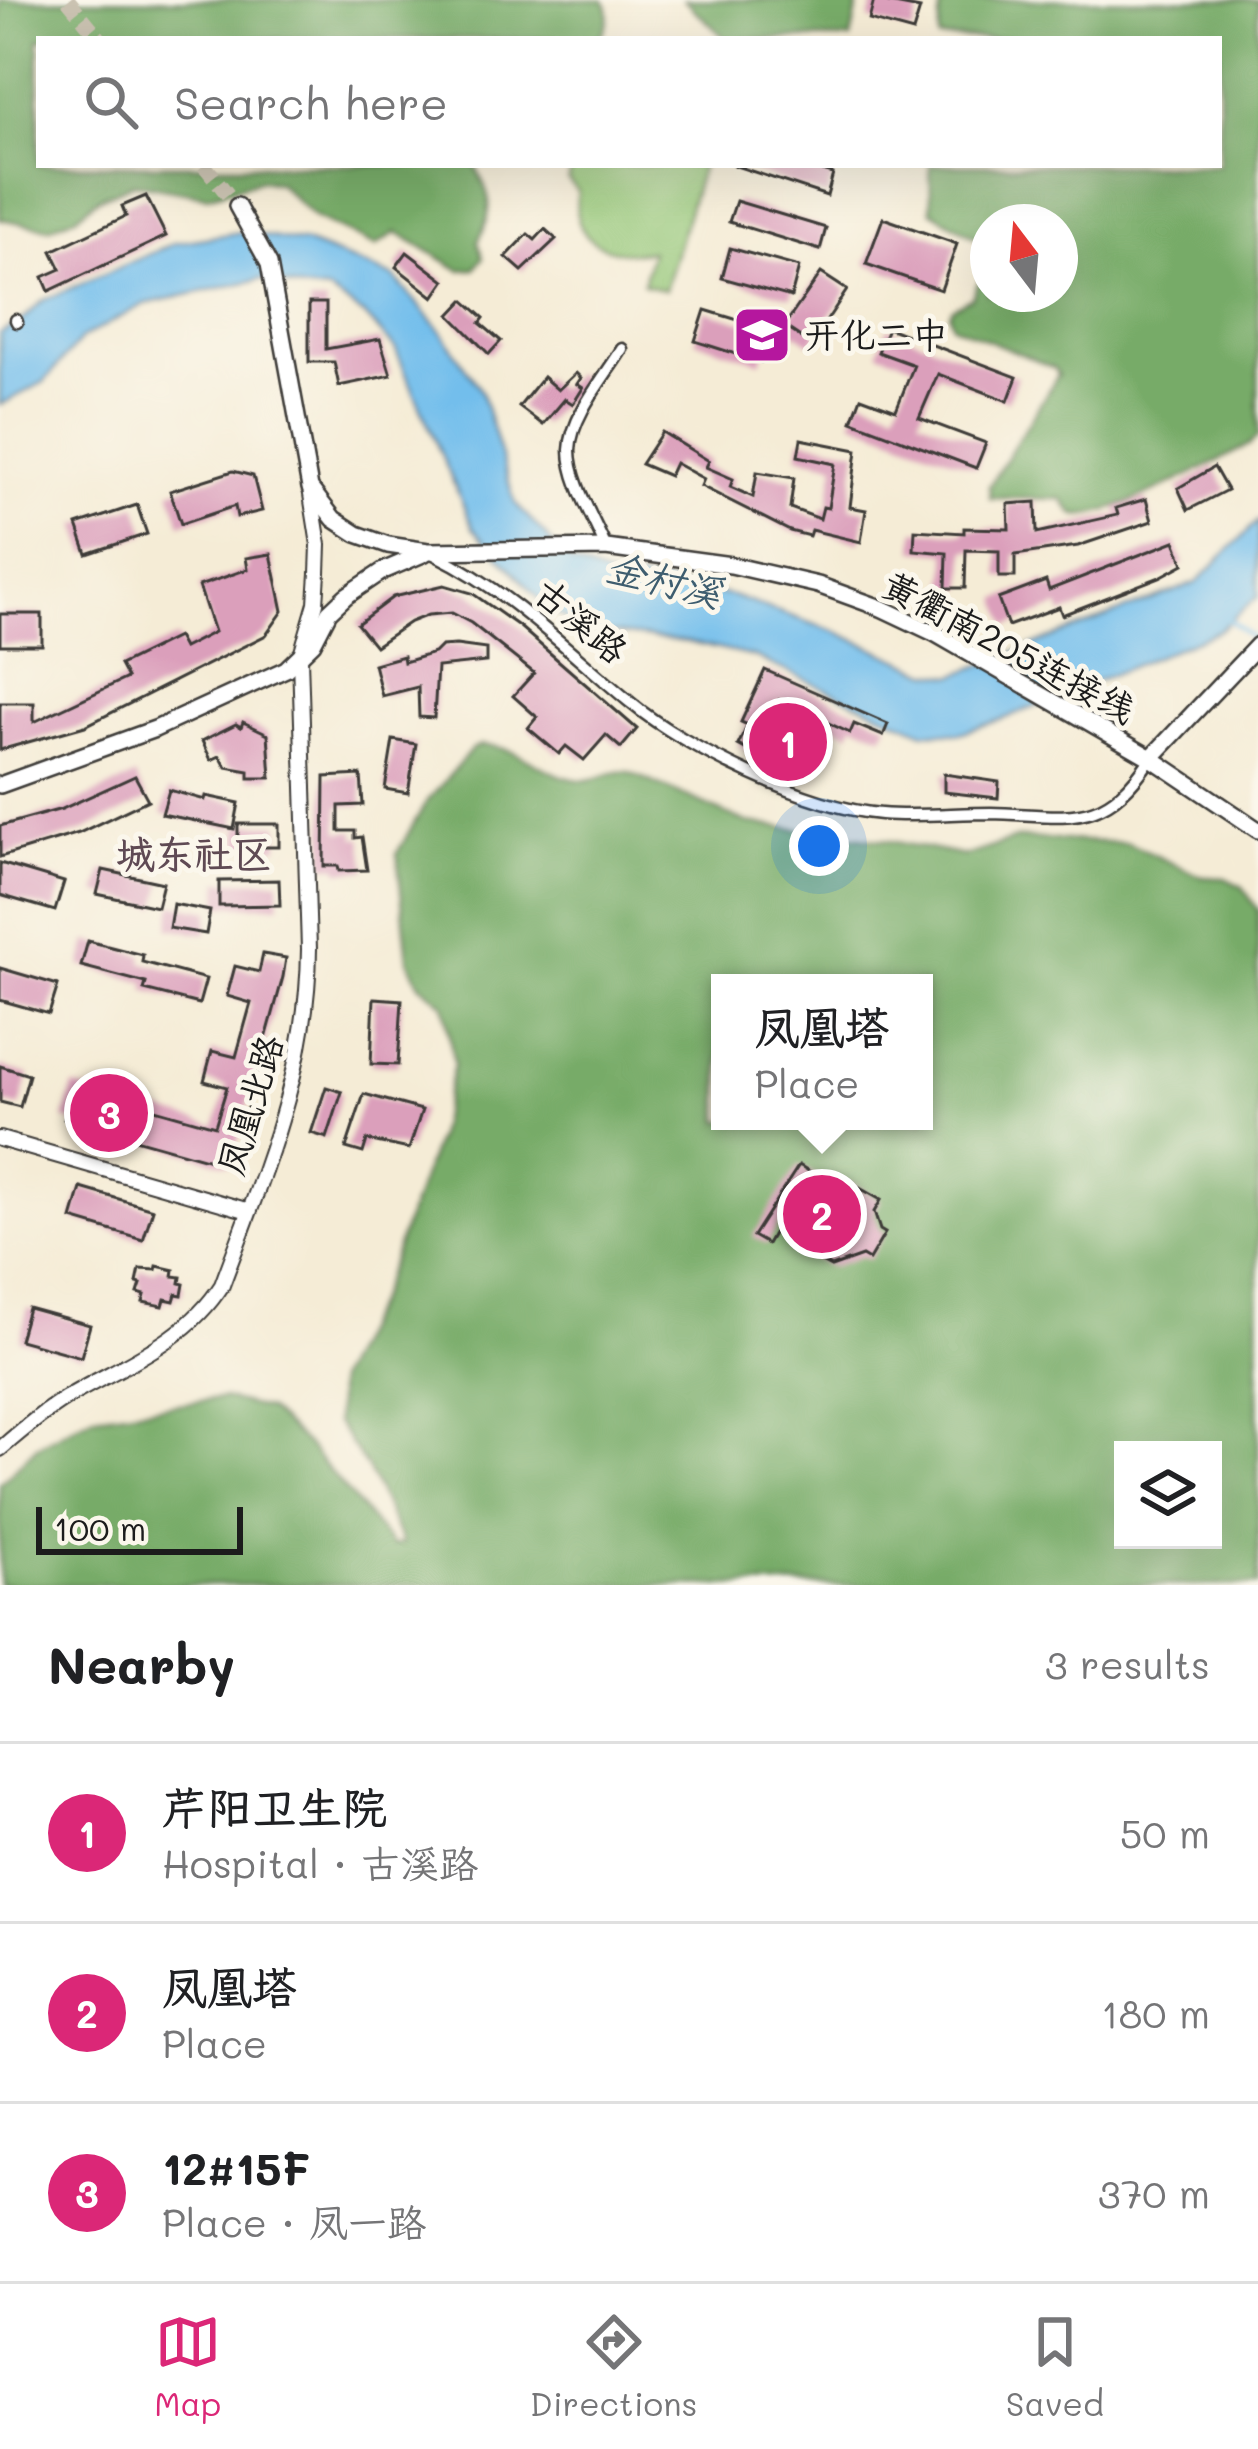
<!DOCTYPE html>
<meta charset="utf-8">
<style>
:root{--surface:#fff;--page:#f6f6f6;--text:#202124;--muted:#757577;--line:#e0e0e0;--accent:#db2777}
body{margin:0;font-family:Mali,"LXGW WenKai TC",sans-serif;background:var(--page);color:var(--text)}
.controls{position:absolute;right:36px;bottom:36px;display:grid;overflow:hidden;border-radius:0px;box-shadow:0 12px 48px #0002}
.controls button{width:108px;height:108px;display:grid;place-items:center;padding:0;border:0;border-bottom:3px solid var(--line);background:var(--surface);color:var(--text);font:60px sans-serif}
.compass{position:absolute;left:970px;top:204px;width:108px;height:108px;border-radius:50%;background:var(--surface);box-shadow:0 12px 48px #0002;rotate:344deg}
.scale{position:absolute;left:36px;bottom:30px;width:207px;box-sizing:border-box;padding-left:12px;border:6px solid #1c1c1c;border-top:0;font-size:33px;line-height:42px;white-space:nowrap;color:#1c1c1c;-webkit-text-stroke:9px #fbf7ec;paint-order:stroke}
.you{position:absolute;left:819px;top:846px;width:42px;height:42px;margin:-30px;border:9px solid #fff;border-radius:50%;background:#1a73e8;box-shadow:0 0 0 18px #1a73e833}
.badge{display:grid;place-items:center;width:78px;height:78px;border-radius:50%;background:var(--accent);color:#fff;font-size:39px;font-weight:700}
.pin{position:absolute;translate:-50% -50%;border:6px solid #fff;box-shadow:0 3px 12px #0006}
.popup{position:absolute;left:711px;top:974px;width:222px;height:156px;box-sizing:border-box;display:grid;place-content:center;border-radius:0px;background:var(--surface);filter:drop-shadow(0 3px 9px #0005);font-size:39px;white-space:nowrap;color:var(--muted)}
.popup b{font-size:45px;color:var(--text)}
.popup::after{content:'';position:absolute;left:50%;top:100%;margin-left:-24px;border:24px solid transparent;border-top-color:var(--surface)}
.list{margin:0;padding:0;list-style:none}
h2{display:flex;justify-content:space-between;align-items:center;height:156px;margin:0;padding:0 48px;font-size:51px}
h2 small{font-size:39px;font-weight:400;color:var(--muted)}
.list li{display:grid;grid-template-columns:78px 1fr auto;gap:36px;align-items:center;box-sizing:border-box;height:180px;padding:0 48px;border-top:3px solid var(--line)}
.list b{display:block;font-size:45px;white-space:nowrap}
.list p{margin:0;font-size:39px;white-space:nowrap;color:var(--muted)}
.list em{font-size:39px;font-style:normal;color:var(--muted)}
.icon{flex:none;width:66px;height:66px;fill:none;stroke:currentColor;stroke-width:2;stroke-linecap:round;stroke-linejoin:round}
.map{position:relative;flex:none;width:1258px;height:1585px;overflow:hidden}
.search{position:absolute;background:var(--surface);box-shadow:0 12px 48px #0002;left:36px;right:36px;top:36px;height:132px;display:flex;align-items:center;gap:30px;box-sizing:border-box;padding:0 42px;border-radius:0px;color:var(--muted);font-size:45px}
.sheet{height:696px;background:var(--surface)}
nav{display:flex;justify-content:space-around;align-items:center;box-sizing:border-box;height:168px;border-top:3px solid var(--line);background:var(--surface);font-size:33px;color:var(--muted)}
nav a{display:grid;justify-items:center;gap:6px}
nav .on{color:var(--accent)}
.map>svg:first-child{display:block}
</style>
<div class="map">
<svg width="1258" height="1585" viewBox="0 0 1258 1585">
<rect width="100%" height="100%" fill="#fbf7ec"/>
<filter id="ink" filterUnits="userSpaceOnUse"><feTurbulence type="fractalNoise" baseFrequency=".00833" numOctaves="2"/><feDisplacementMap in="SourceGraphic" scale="24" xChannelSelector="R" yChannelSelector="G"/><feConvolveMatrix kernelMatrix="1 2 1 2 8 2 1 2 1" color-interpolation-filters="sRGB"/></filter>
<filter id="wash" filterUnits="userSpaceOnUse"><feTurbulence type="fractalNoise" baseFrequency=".004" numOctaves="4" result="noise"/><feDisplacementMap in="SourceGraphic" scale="48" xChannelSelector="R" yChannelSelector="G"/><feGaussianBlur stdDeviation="2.7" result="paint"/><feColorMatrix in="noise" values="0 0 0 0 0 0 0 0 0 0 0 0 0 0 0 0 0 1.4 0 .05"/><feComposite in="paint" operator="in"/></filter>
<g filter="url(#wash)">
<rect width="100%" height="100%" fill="#f5ecd6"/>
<path fill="#94c677" stroke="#58714a" stroke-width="3" d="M573,165H702L665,290L643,284L651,251C609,258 568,241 578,192L568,180Z"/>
<g fill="#77ab68" stroke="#4a6442" stroke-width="3" fill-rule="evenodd">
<path d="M0,0H604C613,12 608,29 598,39H39V165H475C492,201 495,205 478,242L483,258L474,269L460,270L397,232L376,246L314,217L278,183L261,180L207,196L134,183L97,199L77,216L49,228L0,219Z"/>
<path d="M684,0H859L851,39H726Z"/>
<path d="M941,0H1258V436L1249,445C1224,458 1095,526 1074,514C1069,510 1066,504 1062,499L990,498L989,486L1058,375L1054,368L952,325L949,314L952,308L972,297L988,261V294H1060V222H988V245L931,211L930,165H1219V39H939Z"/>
<path d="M480,745C521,745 544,777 581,780C597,782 612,769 629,772L747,823L891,841L965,856L1019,838L1128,843L1203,877L1225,878L1243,887L1258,911V1585H0V1483L37,1446L94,1415L224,1398L267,1409L308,1446L393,1546L402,1543L368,1470L336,1423V1380L379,1296L437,1136L454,1064L444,1004L420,984L408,960L397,853L425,804L472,749ZM720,983H924V1121H720ZM1123,1450H1213V1540H1123Z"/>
</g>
<path fill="#72beec" stroke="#476d84" stroke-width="3" d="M241,232L305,243L394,277L441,331L481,391L515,503L571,563L610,578L662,582L732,596L837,632L929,672L953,676L1196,583L1258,521V597L1218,631L1009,717L960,733L924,732L754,657L687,642L582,630L547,607L473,528L395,348L364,315L329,292L301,289L261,279L145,304L82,338L44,382L0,405V333L23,320L42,301L175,243Z"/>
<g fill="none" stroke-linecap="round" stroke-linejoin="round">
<path stroke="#72beec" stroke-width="4.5" d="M1226,617L1254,640"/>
</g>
<g id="blocks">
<g fill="#db9fbb">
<path d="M874,0L920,9L913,32L869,20Z"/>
<path d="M733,165H802L833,174L827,196Z"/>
<path d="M146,196L166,236L49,291L43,277L61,269L52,251L126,216L122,206Z"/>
<path d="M736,201L826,228L820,250L729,222Z"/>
<path d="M883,218L957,244L941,290L866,264Z"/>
<path d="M545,229L556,239L522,271L506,257L528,234L535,240Z"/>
<path d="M730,248L799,267L791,297L722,278Z"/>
<path d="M407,252L445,281L434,297L396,267Z"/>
<path d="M821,273L847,290L811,344L784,326Z"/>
<path d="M464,300L484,318L480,323L501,341L489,354L450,315Z"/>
<path d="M309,303H326V349L380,339L391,375L339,386L334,362H309Z"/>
<path d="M705,310L771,330L761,362L695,341Z"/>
<path d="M888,328L1017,377L1008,401L938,374L919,418L986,443L976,468L852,421L861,397L896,410L914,365L878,352Z"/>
<path d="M576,373L581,378L577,384L583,388L573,404L565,399L543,425L519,407L543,377L558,390Z"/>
<path d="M662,432L709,461L706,467L733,479L730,487L753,497L757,472L794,478L790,508L820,519L823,507L828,508L835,464L798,456L801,439L857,450L850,507L866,510L861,542L811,530L809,536L790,531L701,486L704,479L675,463L669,476L641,464Z"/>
<path d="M1214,467L1227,490L1188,510L1178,488Z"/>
<path d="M233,471L253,476L262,511L237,517L235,506L181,524L170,491Z"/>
<path d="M1146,499L1152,521L1078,546L1015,555V577H999V551L966,550L965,588H946L947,553L914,550L915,530L964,533V528L1009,529L1008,504L1036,502L1037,533L1118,515L1116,508Z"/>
<path d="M137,505L147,534L87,554L77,525Z"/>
<path d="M1175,541L1184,564L1160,577L1062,615L1059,607L1008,626L998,599L1046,581L1049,590Z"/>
<path d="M271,554L283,611L266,635L85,726L0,750V703H34V722L127,678L120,665L177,637L183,648L214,632L199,586L248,569L246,558Z"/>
<path d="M444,585L472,593L520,627L637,729L621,748L606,735L584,760L566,746L559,754L528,728L537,717L513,696L534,673L471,623L452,613L428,615L410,622L375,646L357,624L393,597Z"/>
<rect x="0" y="614" width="42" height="31"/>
<path d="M456,645L486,649V662L437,667L434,718L419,717L418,687L382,696L374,664L403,656L404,662L434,653L441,646Z"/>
<path d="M765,670L888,724L883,736L854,724L850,733L779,700L760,741L771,747L764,759L738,745L748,725L741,722Z"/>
<path d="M243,722L268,734L271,778H249V771L226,767L220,756L211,760L202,741L236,724L241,727Z"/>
<path d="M393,740L416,744L408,793L385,789Z"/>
<path d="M944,774L999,782L998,798L944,792Z"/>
<path d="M361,775L363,805L339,806V831H355V838L362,837L367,870L339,871L338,866H324L325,777Z"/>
<path d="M135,776L148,800L79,833L0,857V826L62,809Z"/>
<path d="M169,790L205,800L206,796L239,803L234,829L162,814Z"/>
<rect x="238" y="824" width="41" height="23"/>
<path d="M0,863L64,882L55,911L0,895Z"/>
<path d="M103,870L163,883L157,907L97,894Z"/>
<path d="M279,880L280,905L219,906V881Z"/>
<path d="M173,904L210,911L206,934L169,928Z"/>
<path d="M88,941L143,955L142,962L206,979L199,1004L144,990L146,983L81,966Z"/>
<path d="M263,954L286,958L283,977L231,1166L64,1119L73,1086L215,1126L227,1087L204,1081L212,1051L236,1057L251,1003L227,996L235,966L259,972Z"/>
<path d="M0,968L58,985L49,1014L0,1000Z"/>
<path d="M374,998L402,1000L398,1065L371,1064Z"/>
<path d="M0,1066L29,1075L20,1107L0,1102Z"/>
<path d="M326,1087L342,1092L327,1138L311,1133Z"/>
<path d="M364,1094L422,1110L409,1149L367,1140L363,1153L346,1148Z"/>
<path d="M799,1165L833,1186L851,1183L881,1200L874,1212L880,1230L885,1233L869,1260L862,1256L831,1267L808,1255L800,1235L779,1223L767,1244L753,1236Z"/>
<path d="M81,1188L153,1209L143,1240L72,1219Z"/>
<path d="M157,1266L174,1270L173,1276L181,1277L180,1283L184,1284L182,1295L176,1294L174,1301L165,1299L163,1306L143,1302L145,1295L138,1293L141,1284L137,1283L140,1269L156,1270Z"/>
<path d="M28,1308L90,1325L81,1357L19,1340Z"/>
</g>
</g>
</g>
<g filter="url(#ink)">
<use href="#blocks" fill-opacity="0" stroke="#3d3b38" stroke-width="3"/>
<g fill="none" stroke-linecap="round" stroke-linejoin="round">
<g stroke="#cac2b1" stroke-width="15" stroke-dasharray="15 8" stroke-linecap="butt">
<path d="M68,0L100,39"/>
<path d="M204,165L237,206"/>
</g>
<defs>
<g id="minor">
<path d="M16,320L17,322"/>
<path d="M606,548C594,519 570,481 570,450C571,416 605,377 622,349"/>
<path d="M434,554C510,591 567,650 631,703C686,749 809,808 881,814C917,817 955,813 991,813C1070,815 1102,831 1151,758"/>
</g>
<g id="tertiary">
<path d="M0,1139L249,1211"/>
<path d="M0,1449C21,1431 43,1412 66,1398C123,1364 185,1343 222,1285C264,1171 308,1072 309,949L300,658L316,603L318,573L319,545L310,488"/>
</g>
<g id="secondary">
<path d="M237,206L269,264L310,488L334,519L357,534L388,545L428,551L606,548L731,565L818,585L881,608L936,634L1151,758L1258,830"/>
<path d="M1151,758L1258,645"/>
<path d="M0,785L155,729L286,669L313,643L329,612L346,596L383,571L425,553"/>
</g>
</defs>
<use href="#minor" stroke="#3d3b38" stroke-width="15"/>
<use href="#tertiary" stroke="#3d3b38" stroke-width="18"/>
<use href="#secondary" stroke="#3d3b38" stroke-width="20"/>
<use href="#minor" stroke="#fff" stroke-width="10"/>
<use href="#tertiary" stroke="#fff" stroke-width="14"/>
<use href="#secondary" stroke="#fff" stroke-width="15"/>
</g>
</g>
<defs>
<symbol id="school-square" viewBox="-11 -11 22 22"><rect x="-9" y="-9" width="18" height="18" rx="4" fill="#b5179e" stroke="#fbf7ec"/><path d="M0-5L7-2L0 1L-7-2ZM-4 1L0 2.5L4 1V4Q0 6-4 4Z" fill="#fff"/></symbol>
</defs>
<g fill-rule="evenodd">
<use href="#school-square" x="729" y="302" width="66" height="66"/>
</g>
<g text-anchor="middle" stroke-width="10" stroke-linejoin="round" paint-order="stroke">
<g font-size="36" fill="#1c1c1c" stroke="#fbf7ec" text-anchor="start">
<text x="804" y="348">开化二中</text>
</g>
<g font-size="36" fill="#1c1c1c" stroke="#fbf7ec">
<text transform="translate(581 621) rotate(40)" y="13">古溪路</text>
<text transform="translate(1009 647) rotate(28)" y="13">黄衢南205连接线</text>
<text transform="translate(250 1105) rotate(-73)" y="13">凤凰北路</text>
</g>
<g font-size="39" font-style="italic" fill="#3e5d6f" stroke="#fbf7ec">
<text transform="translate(664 580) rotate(14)" y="14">金村溪</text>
</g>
<g font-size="39" font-weight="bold" fill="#5f4a54" stroke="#fbf7ec">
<text x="194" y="868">城东社区</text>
</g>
</g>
</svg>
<div class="controls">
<button><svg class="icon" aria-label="layers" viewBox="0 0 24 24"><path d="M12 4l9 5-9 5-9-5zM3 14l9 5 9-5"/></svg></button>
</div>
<svg class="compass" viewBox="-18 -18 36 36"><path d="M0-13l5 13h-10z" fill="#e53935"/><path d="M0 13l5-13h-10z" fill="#757577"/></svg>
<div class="scale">100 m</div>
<div class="you"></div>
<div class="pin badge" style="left:788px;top:742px">1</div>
<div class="pin badge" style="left:822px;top:1214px">2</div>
<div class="popup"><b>凤凰塔</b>Place</div>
<div class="pin badge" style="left:109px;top:1113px">3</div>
<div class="search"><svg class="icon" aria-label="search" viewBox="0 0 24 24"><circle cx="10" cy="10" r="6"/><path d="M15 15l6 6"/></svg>Search here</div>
</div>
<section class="sheet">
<h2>Nearby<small>3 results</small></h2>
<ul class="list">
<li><span class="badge">1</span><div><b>芹阳卫生院</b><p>Hospital · 古溪路</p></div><em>50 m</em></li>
<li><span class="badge">2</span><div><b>凤凰塔</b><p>Place</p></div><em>180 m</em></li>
<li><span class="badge">3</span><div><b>12#15F</b><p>Place · 凤一路</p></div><em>370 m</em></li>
</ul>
</section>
<nav>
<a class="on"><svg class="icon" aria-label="map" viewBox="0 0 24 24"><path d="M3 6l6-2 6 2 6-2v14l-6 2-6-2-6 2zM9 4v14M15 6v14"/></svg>Map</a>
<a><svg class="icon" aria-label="directions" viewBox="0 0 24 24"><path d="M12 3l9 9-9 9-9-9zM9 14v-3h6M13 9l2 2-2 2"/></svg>Directions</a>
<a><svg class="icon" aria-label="saved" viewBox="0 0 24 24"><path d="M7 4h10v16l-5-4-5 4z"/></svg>Saved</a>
</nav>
